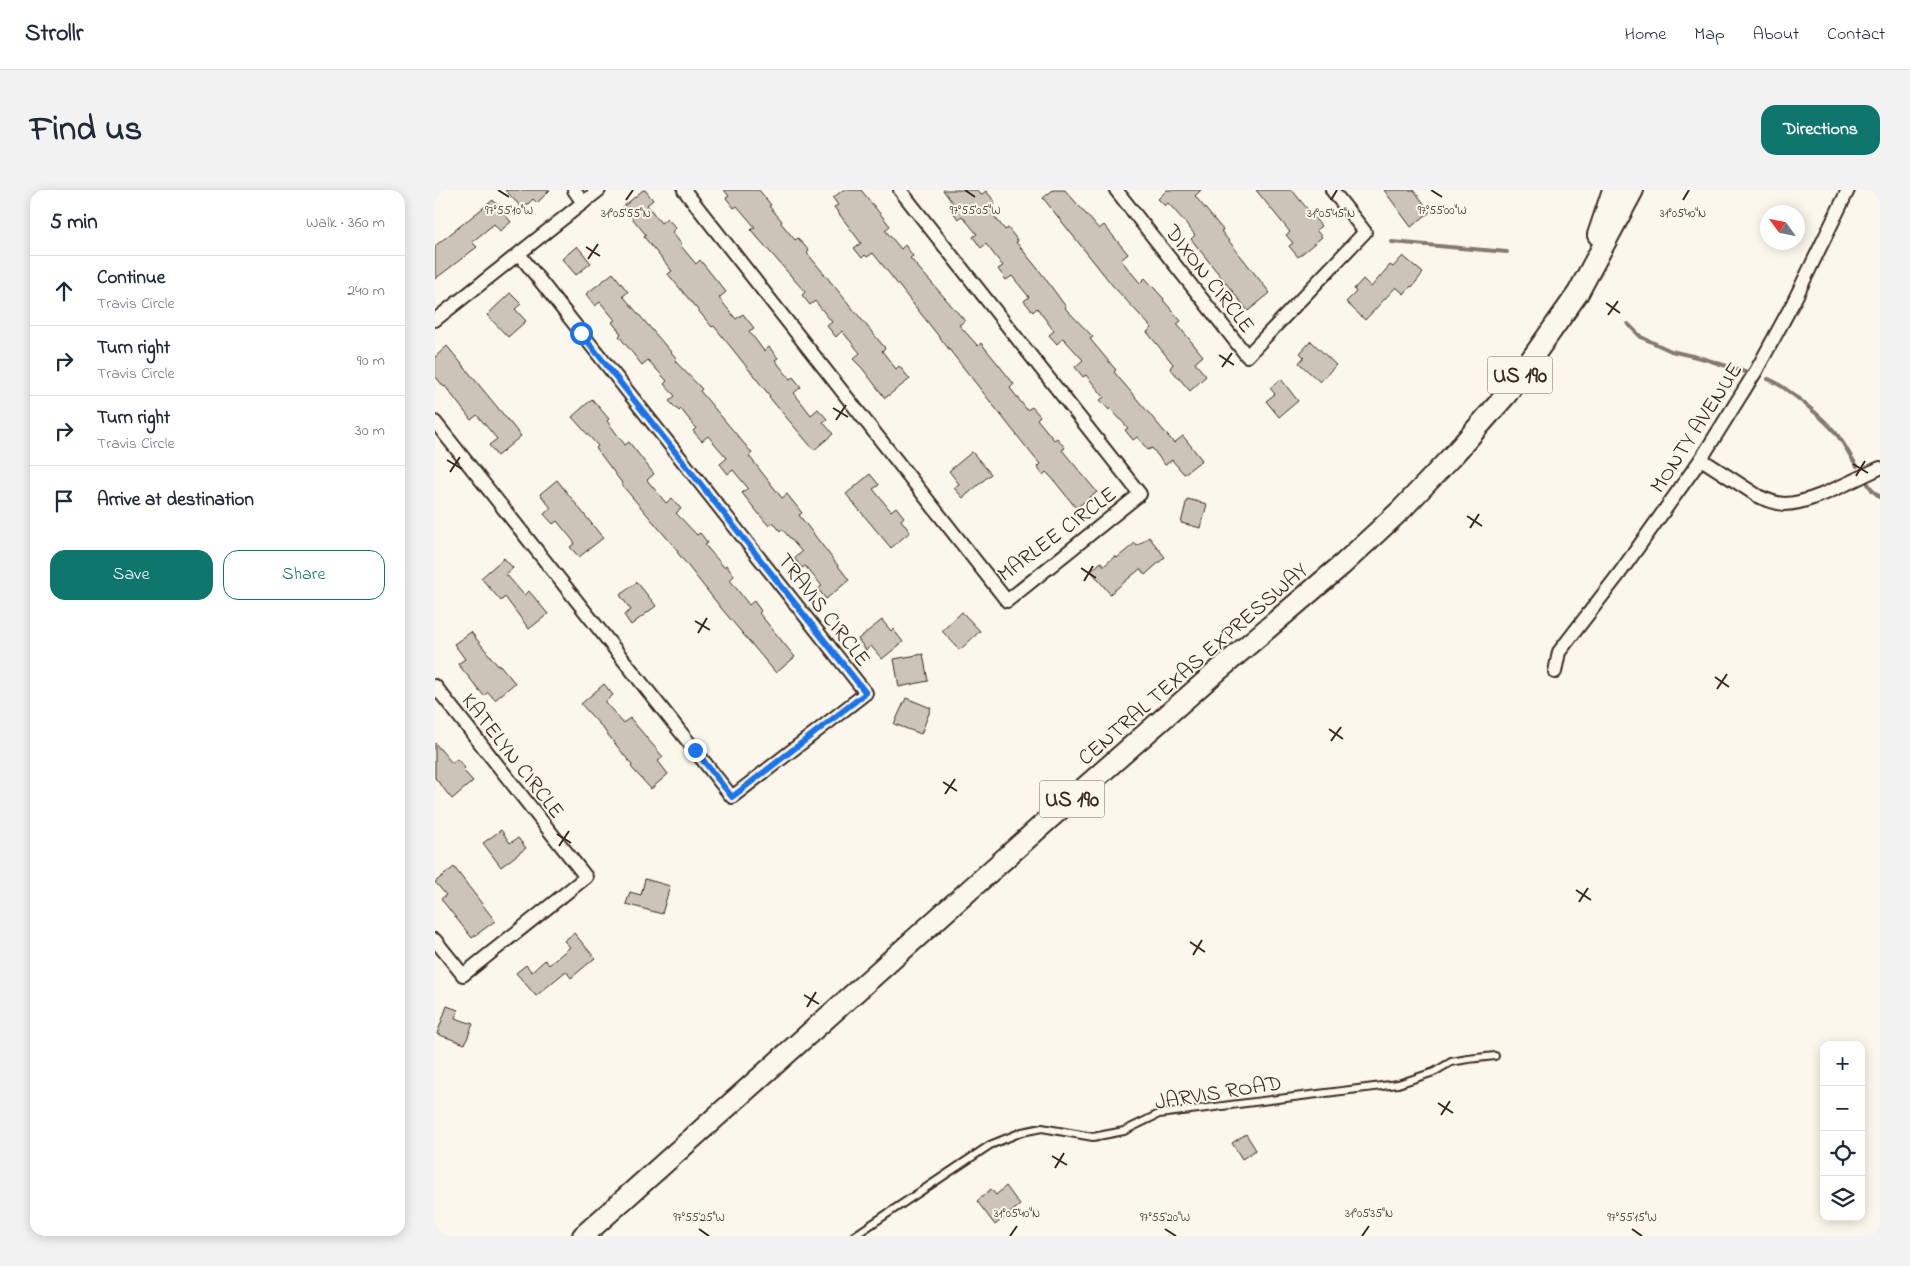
<!DOCTYPE html>
<meta charset="utf-8">
<style>
:root{--surface:#fff;--page:#f2f2f3;--text:#1f2937;--muted:#747a83;--line:#e0e1e3;--accent:#0f766e}
body{margin:0;font-family:"Indie Flower",sans-serif;background:var(--page);color:var(--text)}
.controls{position:absolute;right:15px;bottom:15px;display:grid;overflow:hidden;border-radius:10px;box-shadow:0 2px 12px #0003}
.controls button{width:45px;height:45px;display:grid;place-items:center;padding:0;border:0;border-bottom:1px solid var(--line);background:var(--surface);color:var(--text);font:25px sans-serif}
.compass{position:absolute;left:1325px;top:15px;width:45px;height:45px;border-radius:50%;background:var(--surface);box-shadow:0 2px 12px #0003;rotate:303deg}
.stop{position:absolute;width:15px;height:15px;margin:-11px;border:4px solid #1a73e8;border-radius:50%;background:#fff}
.stop.end{background:#1a73e8;border-color:#fff;box-shadow:0 1px 5px #0008}
.list{margin:0;padding:0;list-style:none}
h2{display:flex;justify-content:space-between;align-items:center;height:65px;margin:0;padding:0 20px;font-size:21px}
h2 small{font-size:16px;font-weight:400;color:var(--muted)}
.list li{display:grid;grid-template-columns:32px 1fr auto;gap:15px;align-items:center;box-sizing:border-box;height:70px;padding:0 20px;border-top:1px solid var(--line)}
.list b{display:block;font-size:19px;white-space:nowrap}
.list p{margin:0;font-size:16px;white-space:nowrap;color:var(--muted)}
.list em{font-size:16px;font-style:normal;color:var(--muted)}
.actions{display:flex;gap:10px;padding:15px 20px}
.actions a{flex:1;padding:11px 0;border:1px solid var(--accent);border-radius:15px;text-align:center;font-size:18px;color:var(--accent)}
.actions .main{background:var(--accent);color:#fff}
.icon{flex:none;width:28px;height:28px;fill:none;stroke:currentColor;stroke-width:2;stroke-linecap:round;stroke-linejoin:round}
.map{position:relative;flex:none;width:1445px;height:1046px;overflow:hidden;border-radius:15px}
header{display:flex;align-items:center;gap:30px;box-sizing:border-box;height:70px;padding:0 25px;background:var(--surface);border-bottom:1px solid var(--line)}
header strong{font-size:24px}
nav{display:flex;gap:28px;margin-inline-start:auto;font-size:18px}
.intro{display:flex;align-items:center;justify-content:space-between;box-sizing:border-box;height:120px;padding:0 30px}
h1{margin:0;font-size:35px}
.button{padding:12px 22px;border-radius:15px;background:var(--accent);color:#fff;font-size:18px;font-weight:700}
main{display:flex;gap:30px;padding:0 30px}
aside{flex:1;background:var(--surface);border-radius:15px;box-shadow:0 2px 12px #0003}
.map>svg:first-child{display:block}
</style>
<header>
<strong>Strollr</strong>
<nav><a>Home</a><a>Map</a><a>About</a><a>Contact</a></nav>
</header>
<div class="intro"><h1>Find us</h1><a class="button">Directions</a></div>
<main>
<aside>
<h2>5 min<small>Walk · 360 m</small></h2>
<ul class="list">
<li><svg class="icon" aria-label="ahead" viewBox="0 0 24 24"><path d="M12 20V5M6 11l6-6 6 6"/></svg><div><b>Continue</b><p>Travis Circle</p></div><em>240 m</em></li>
<li><svg class="icon" aria-label="right" viewBox="0 0 24 24"><path d="M7 20v-9h11M14 6l5 5-5 5"/></svg><div><b>Turn right</b><p>Travis Circle</p></div><em>90 m</em></li>
<li><svg class="icon" aria-label="right" viewBox="0 0 24 24"><path d="M7 20v-9h11M14 6l5 5-5 5"/></svg><div><b>Turn right</b><p>Travis Circle</p></div><em>30 m</em></li>
<li><svg class="icon" aria-label="arrive" viewBox="0 0 24 24"><path d="M6 21V4h12l-3 4 3 4H6"/></svg><div><b>Arrive at destination</b></div></li>
</ul>
<div class="actions"><a class="main">Save</a><a>Share</a></div>
</aside>
<div class="map">
<svg width="1445" height="1046" viewBox="0 0 1445 1046">
<rect width="100%" height="100%" fill="#fbf7ec"/>
<filter id="ink" filterUnits="userSpaceOnUse"><feTurbulence type="fractalNoise" baseFrequency=".02" numOctaves="2"/><feDisplacementMap in="SourceGraphic" scale="10" xChannelSelector="R" yChannelSelector="G"/><feConvolveMatrix kernelMatrix="1 2 1 2 8 2 1 2 1" color-interpolation-filters="sRGB"/></filter>
<g filter="url(#ink)">
<g fill="none" stroke-linecap="round" stroke-linejoin="round">
<g stroke="#85796d" stroke-width="4">
<path d="M957,52L1072,62"/>
<path d="M1193,134L1206,147L1236,161L1270,169L1313,183"/>
<path d="M1333,189C1350,195 1393,232 1403,246C1410,255 1415,266 1422,276"/>
<path d="M1433,294L1438,301L1445,307"/>
</g>
</g>
<g fill="#ccc4b9" stroke="#3b2a1e">
<path d="M70,0H115L102,13L98,9L88,19Z"/>
<path d="M208,0H210L218,10L212,15L226,33L232,28L241,38L237,42L247,55L246,56L261,74L265,70L291,102L284,108L301,129L308,124L319,138L314,141L329,161L334,157L343,168L340,170L355,189L358,187L366,197L359,203L376,225L383,219L392,229L388,232L398,244L379,260L334,207L335,206L279,136L277,137L233,84L237,81L209,47L211,45L188,17Z"/>
<path d="M289,0H324L336,15L334,16L347,31L346,33L360,50L363,48L374,61L372,63L450,158L447,161L461,179L464,176L475,189L450,208L427,178L418,169L425,163L407,141L401,147L392,136L397,132L380,111L375,115L367,105L370,102L316,40L320,37L302,16L299,18L291,8L294,6Z"/>
<path d="M408,0H426L455,36L450,40L466,59L470,55L478,66L475,68L530,131L524,135L543,156L546,153L579,194L575,198L592,220L597,217L605,226L602,229L619,250L622,248L630,258L627,260L662,302L641,318L617,288L611,282L608,285L602,277L605,274L599,267L438,63L432,67L430,65L427,68L419,58L426,53L399,17L403,15L398,8Z"/>
<path d="M508,0H542L546,5L551,1L560,12L553,18L570,40L573,38L583,51L581,52L607,84L631,117L630,118L658,147L655,149L681,180L679,182L739,253L748,246L767,270L749,284L737,270L730,275L717,258L713,260L702,247L698,250L690,240L693,238L675,218L674,220L665,210L669,207L651,185L648,187L640,177L648,170L628,148L622,154L614,145L619,141L602,118L598,122L589,111L594,107L577,86L571,90L563,79L568,76L551,54L546,58L538,47L542,44L527,26L523,29L515,18L519,15Z"/>
<path d="M618,0H630L664,39L669,35L693,64L686,70L705,93L710,88L729,109L728,110L746,131L742,134L768,166L760,173L771,186L755,201L735,178L738,174L712,142L717,138L678,96L608,8Z"/>
<path d="M732,0H766L760,6L788,40L786,41L835,103L813,121L756,49L760,45L750,32L733,13L730,16L723,9Z"/>
<path d="M821,0H857L886,36L881,40L887,47L863,67L854,56L858,53L851,45L855,42Z"/>
<path d="M949,0H979L995,22L976,37Z"/>
<path d="M58,10L76,32L65,41L59,34L37,52L42,57L0,89V56Z"/>
<path d="M142,56L156,73L141,85L127,69Z"/>
<path d="M968,66L988,83L977,97L976,96L969,104L961,97L930,130L911,112L921,102L919,99L928,89L936,97L955,75L958,77Z"/>
<path d="M178,83L193,102L188,106L242,169L240,171L267,199L265,201L317,263L314,266L347,308L352,304L367,323L364,325L414,390L391,409L383,399L387,396L370,376L367,378L359,368L367,362L347,339L345,341L338,332L334,336L328,329L307,303L313,298L298,280L293,284L285,274L292,268L273,246L267,251L258,241L261,238L246,219L244,221L234,211L240,206L229,194L232,191L213,170L207,175L184,146L186,144L177,132L180,130L165,112L160,116L151,104Z"/>
<path d="M75,103L86,114L80,119L91,131L73,147L52,125Z"/>
<path d="M876,151L901,175L885,192L864,173L869,167L865,163Z"/>
<path d="M12,156L86,246L62,266L54,255L62,249L42,225L36,230L10,196L9,197L0,186V167Z"/>
<path d="M846,189L863,211L844,227L831,211L840,204L835,198Z"/>
<path d="M157,209L174,229L172,231L190,255L194,252L219,284L212,290L231,313L237,308L246,319L241,323L262,345L265,343L273,353L270,355L289,377L291,375L299,386L295,390L314,415L319,411L326,421L324,423L360,467L341,483L286,418L242,362L243,361L186,294L187,293L161,258L163,256L137,227Z"/>
<path d="M537,262L556,284L528,308L519,298L524,294L514,281Z"/>
<path d="M435,284L444,295L438,299L456,321L461,317L469,327L466,330L475,342L456,358L411,304Z"/>
<path d="M122,290L168,348L144,367L135,357L140,353L122,331L118,334L109,324L116,318L105,304Z"/>
<path d="M752,309L772,314L766,338L746,333Z"/>
<path d="M714,347L730,367L710,385L705,379L675,404L656,381L666,372L669,376L680,366L682,368L700,353L702,356Z"/>
<path d="M69,368L78,378L71,384L89,405L94,401L113,424L94,439L70,407L66,411L46,388Z"/>
<path d="M202,392L221,416L196,435L189,425L196,420L185,405Z"/>
<path d="M527,422L545,441L525,460L507,441Z"/>
<path d="M447,430L456,441L458,439L468,452L447,469L436,456L431,460L423,449Z"/>
<path d="M36,442L63,476L65,475L80,493L60,510L53,502L49,506L23,474L30,469L19,454Z"/>
<path d="M488,464L493,491L464,497L459,469Z"/>
<path d="M169,494L178,505L170,512L188,533L195,528L228,567L223,571L233,584L216,599L196,577L197,575L166,536L146,514Z"/>
<path d="M471,508L496,518L486,544L459,534Z"/>
<path d="M0,553L17,573L22,569L30,578L28,580L38,591L17,609L0,588Z"/>
<path d="M66,640L75,653L83,648L91,658L66,677L48,653Z"/>
<path d="M19,677L60,731L37,748L6,709L11,705L0,692Z"/>
<path d="M210,689L235,696L227,724L191,714L195,702L206,705Z"/>
<path d="M139,743L160,768L136,788L131,781L101,806L81,783L91,775L97,782L110,770L114,775L135,757L129,751Z"/>
<path d="M12,816L23,820L20,828L38,834L30,854L2,844Z"/>
<path d="M811,944L821,960L807,969L797,953Z"/>
<path d="M571,996L585,1015L560,1035L542,1011L556,999L561,1005Z"/>
</g>
<g fill="none" stroke-linecap="round" stroke-linejoin="round">
<defs>
<path id="service" d="M419,1046L555,955L587,942L607,938L658,947L689,941L724,924L963,894L999,882L1016,872L1033,869L1060,866"/>
<g id="minor">
<path d="M139,0L148,13"/>
<path d="M249,0L572,411L705,304L465,0"/>
<path d="M681,0L812,166L930,42L897,0"/>
<path d="M0,130L164,0"/>
<path d="M0,232L297,607L431,503L84,64"/>
<path d="M1266,269L1323,306C1331,310 1340,313 1349,314C1376,314 1420,289 1445,278"/>
<path d="M1120,482L1124,462L1184,384L1266,269L1321,181L1358,113L1413,0"/>
<path d="M0,496L151,687L28,785L0,750"/>
</g>
<g id="trunk">
<path d="M1163,45L1178,0"/>
<path d="M148,1046L615,628L772,490L908,374L967,319L1021,262L1071,205L1143,103L1198,0"/>
</g>
</defs>
<use href="#service" stroke="#3b2a1e" stroke-width="10"/>
<use href="#minor" stroke="#3b2a1e" stroke-width="16"/>
<use href="#trunk" stroke="#3b2a1e" stroke-width="24"/>
<use href="#service" stroke="#fbf7ec" stroke-width="6"/>
<use href="#minor" stroke="#fbf7ec" stroke-width="12"/>
<use href="#trunk" stroke="#fbf7ec" stroke-width="20"/>
</g>
</g>
<g fill="none" stroke-linecap="round" stroke-linejoin="round" filter="url(#ink)">
<path stroke="#1a73e8" stroke-width="6" d="M146,143L431,503L297,607L260,560"/>
</g>
<path fill="none" stroke="#3b2a1e" stroke-width="2" d="M63,0L74,7M530,0L540,7M996,0L1007,7M191,10L198,0M896,10L902,0M1248,10L1254,0M151,57L165,66M153,69L163,54M1171,113L1185,123M1173,125L1183,111M784,165L799,175M787,177L797,163M398,218L413,227M401,230L411,215M12,270L27,279M1418,274L1433,283M15,282L25,267M1421,286L1430,271M1032,326L1047,336M1035,338L1044,324M646,378L661,388M649,391L658,376M260,431L275,440M263,443L272,428M1280,487L1294,497M1282,499L1292,484M894,539L908,549M896,551L906,537M508,592L522,601M510,604L520,589M122,644L136,653M124,656L134,641M1141,700L1156,710M1144,712L1153,698M755,752L770,762M758,765L767,750M369,805L384,814M372,817L381,802M1003,913L1018,923M1006,925L1015,911M617,966L632,975M620,978L629,963M264,1039L274,1046M730,1039L741,1046M1197,1039L1207,1046M575,1046L582,1036M927,1046L934,1036"/>
<g text-anchor="middle" stroke-width="4" stroke-linejoin="round" paint-order="stroke">
<g fill="#fbf7ec" stroke="#75685c" stroke-width="1">
<rect x="1052.5" y="166.5" width="65" height="37" rx="4"/>
<rect x="604.5" y="590.5" width="65" height="37" rx="4"/>
</g>
<g font-size="21" font-weight="bold" fill="#3b2a1e">
<text x="1085" y="192">US 190</text>
<text x="637" y="616">US 190</text>
</g>
<g font-size="22" fill="#3b2a1e" stroke="#fbf7ec">
<text transform="translate(776 88) rotate(52)" y="8">DIXON CIRCLE</text>
<text transform="translate(1260 237) rotate(-57)" y="8">MONTY AVENUE</text>
<text transform="translate(621 343) rotate(-37)" y="8">MARLEE CIRCLE</text>
<text transform="translate(390 419) rotate(52)" y="8">TRAVIS CIRCLE</text>
<text transform="translate(757 473) rotate(-41)" y="8">CENTRAL TEXAS EXPRESSWAY</text>
<text transform="translate(79 565) rotate(52)" y="8">KATELYN CIRCLE</text>
<text transform="translate(783 901) rotate(-9)" y="8">JARVIS ROAD</text>
</g>
</g>
<g font-size="12" text-anchor="middle" fill="#3b2a1e" stroke="#fbf7ec" stroke-width="4" stroke-linejoin="round" paint-order="stroke">
<text x="1007" y="24">97°55'00"W</text>
<text x="74" y="24">97°55'10"W</text>
<text x="540" y="24">97°55'05"W</text>
<text x="191" y="27">31°05'55"N</text>
<text x="896" y="27">31°05'45"N</text>
<text x="1248" y="27">31°05'40"N</text>
<text x="582" y="1027">31°05'40"N</text>
<text x="934" y="1027">31°05'35"N</text>
<text x="264" y="1031">97°55'25"W</text>
<text x="730" y="1031">97°55'20"W</text>
<text x="1197" y="1031">97°55'15"W</text>
</g>
</svg>
<div class="controls">
<button>+</button>
<button>−</button>
<button><svg class="icon" aria-label="locate" viewBox="0 0 24 24"><circle cx="12" cy="12" r="6"/><path d="M12 2v4M12 18v4M2 12h4M18 12h4"/></svg></button>
<button><svg class="icon" aria-label="layers" viewBox="0 0 24 24"><path d="M12 4l9 5-9 5-9-5zM3 14l9 5 9-5"/></svg></button>
</div>
<svg class="compass" viewBox="-18 -18 36 36"><path d="M0-13l5 13h-10z" fill="#e53935"/><path d="M0 13l5-13h-10z" fill="#747a83"/></svg>
<div class="stop" style="left:146px;top:143px"></div>
<div class="stop end" style="left:260px;top:560px"></div>
</div>
</main>
